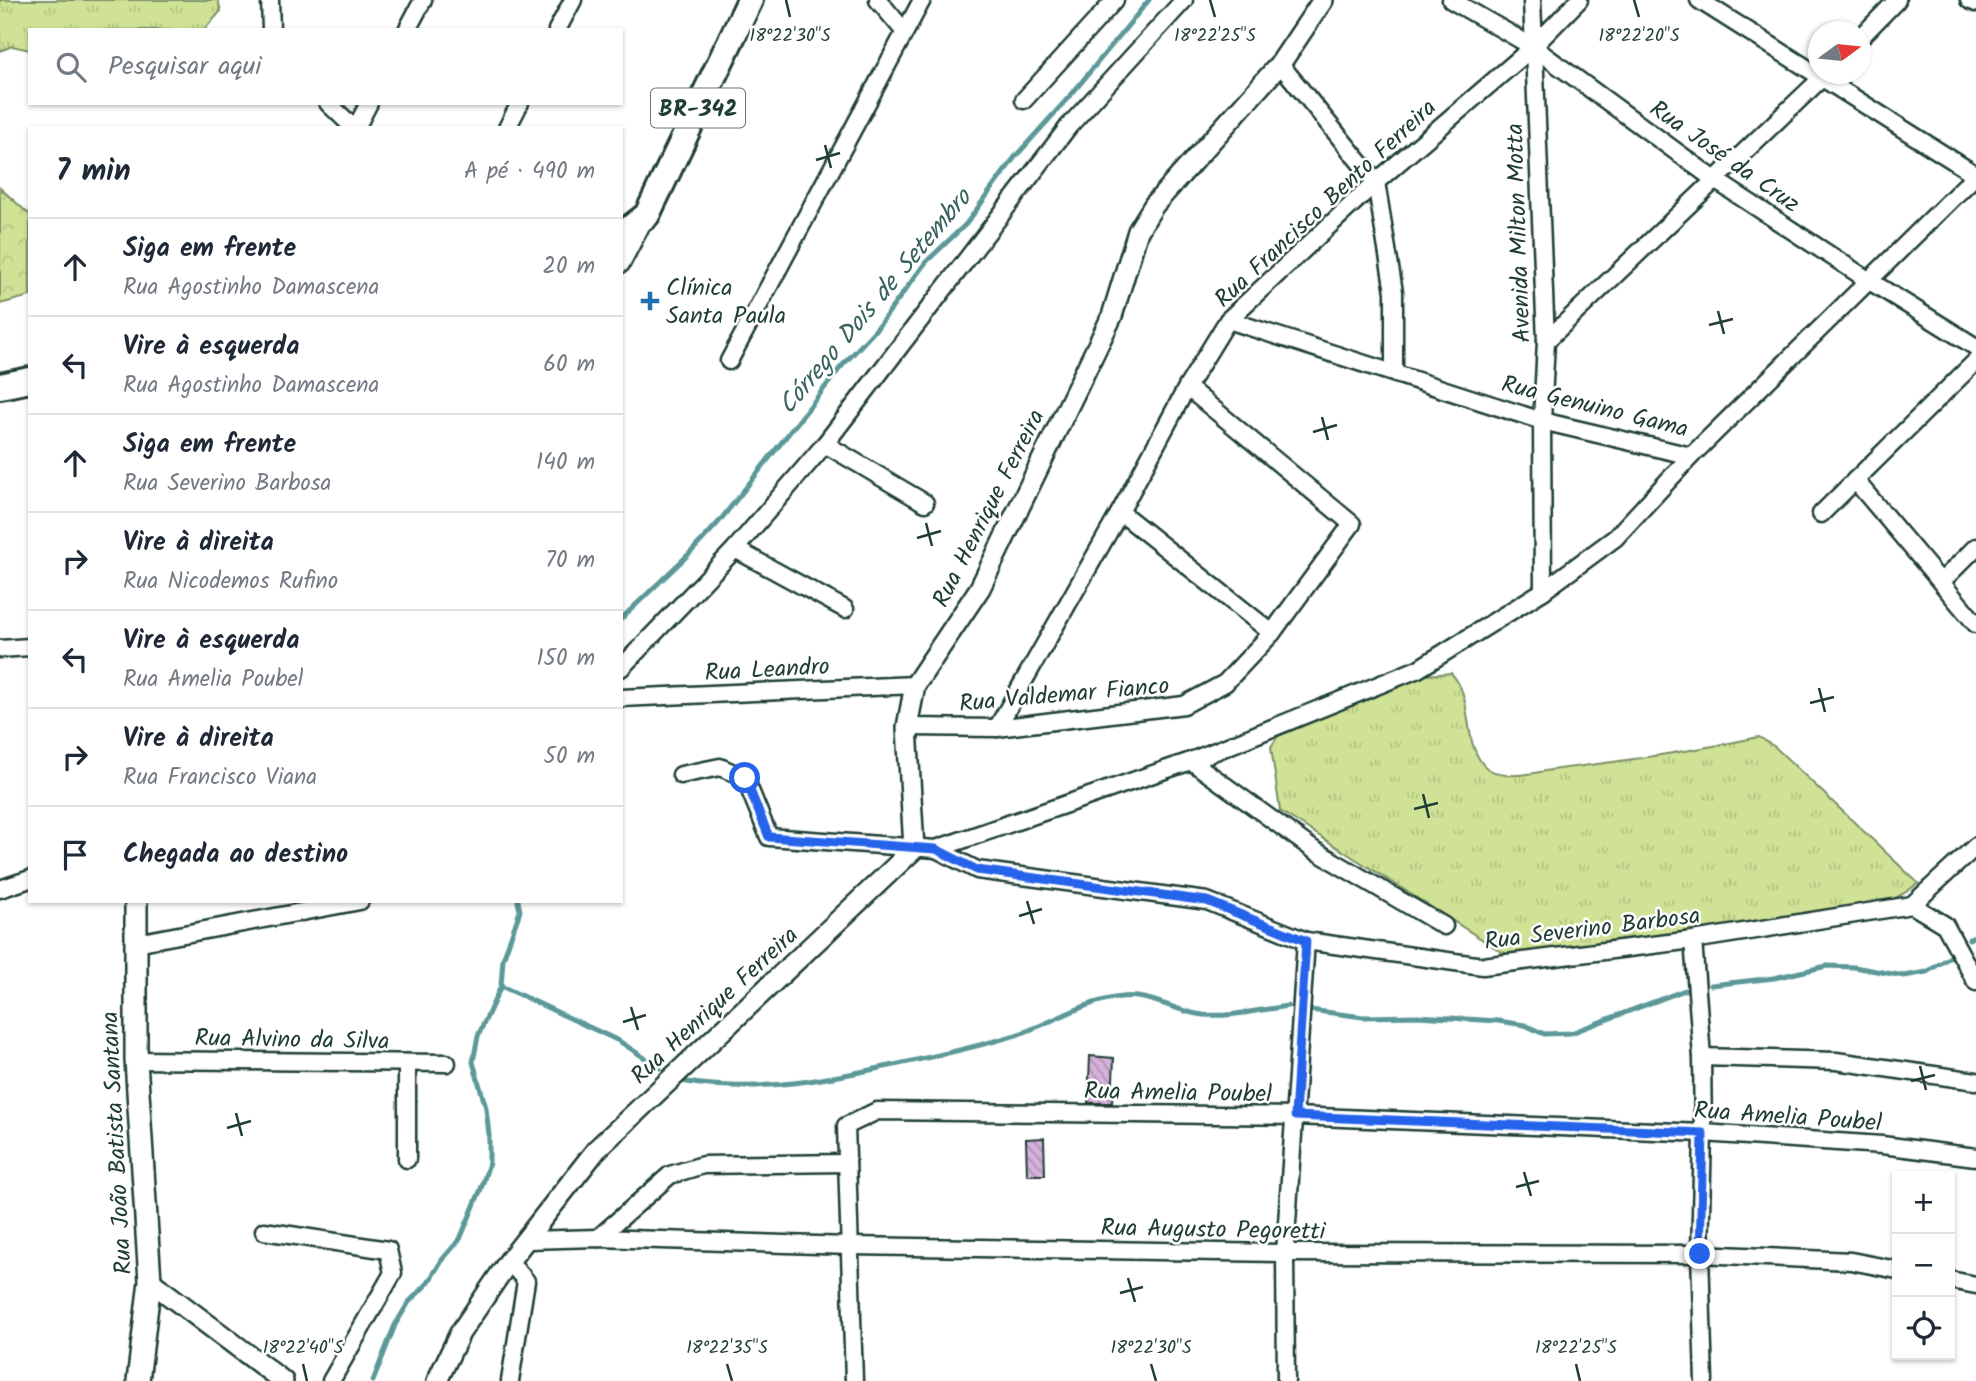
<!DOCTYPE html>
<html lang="pt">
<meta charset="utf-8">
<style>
:root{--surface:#fff;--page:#f6f6f7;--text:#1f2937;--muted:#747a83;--line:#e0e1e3}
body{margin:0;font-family:Kalam,sans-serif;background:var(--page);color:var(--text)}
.controls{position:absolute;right:21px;bottom:21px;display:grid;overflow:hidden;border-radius:0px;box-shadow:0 2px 5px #0004}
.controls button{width:63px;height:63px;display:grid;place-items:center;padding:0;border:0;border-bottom:2px solid var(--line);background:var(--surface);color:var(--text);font:35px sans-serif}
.compass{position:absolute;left:1808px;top:21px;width:63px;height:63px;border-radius:50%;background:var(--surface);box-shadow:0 2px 5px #0004;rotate:75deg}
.stop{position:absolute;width:21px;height:21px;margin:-16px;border:5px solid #2563eb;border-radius:50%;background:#fff}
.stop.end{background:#2563eb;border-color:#fff;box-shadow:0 2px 7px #0008}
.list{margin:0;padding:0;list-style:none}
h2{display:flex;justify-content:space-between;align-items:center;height:91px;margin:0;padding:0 28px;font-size:30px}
h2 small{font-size:23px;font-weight:400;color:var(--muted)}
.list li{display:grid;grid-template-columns:46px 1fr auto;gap:21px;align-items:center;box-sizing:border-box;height:98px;padding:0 28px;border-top:2px solid var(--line)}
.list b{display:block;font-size:26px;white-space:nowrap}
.list p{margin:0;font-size:23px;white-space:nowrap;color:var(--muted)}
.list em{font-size:23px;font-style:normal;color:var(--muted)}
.icon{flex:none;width:38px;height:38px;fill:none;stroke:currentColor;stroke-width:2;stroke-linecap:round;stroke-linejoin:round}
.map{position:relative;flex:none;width:1976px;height:1381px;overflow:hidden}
.search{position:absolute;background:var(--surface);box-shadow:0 2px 5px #0004;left:28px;top:28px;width:595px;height:77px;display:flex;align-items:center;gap:18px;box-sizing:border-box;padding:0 24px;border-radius:0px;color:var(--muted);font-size:26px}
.panel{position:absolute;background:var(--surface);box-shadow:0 2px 5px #0004;left:28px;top:126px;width:595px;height:777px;border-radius:0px}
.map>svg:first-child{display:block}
</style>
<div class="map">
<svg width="1976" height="1381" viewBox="0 0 1976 1381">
<defs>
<pattern id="grass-tufts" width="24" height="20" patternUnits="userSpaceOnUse" patternTransform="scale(1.75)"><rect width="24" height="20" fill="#d0e296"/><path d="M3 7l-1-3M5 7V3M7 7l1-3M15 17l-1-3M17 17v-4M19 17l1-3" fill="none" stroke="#b2c382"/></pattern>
<pattern id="forest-crowns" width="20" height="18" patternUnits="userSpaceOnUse" patternTransform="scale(1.75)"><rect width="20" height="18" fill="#d0e296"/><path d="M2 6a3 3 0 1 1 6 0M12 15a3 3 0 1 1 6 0" fill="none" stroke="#b2c382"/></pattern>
<pattern id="building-back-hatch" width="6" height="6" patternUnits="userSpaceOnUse" patternTransform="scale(1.75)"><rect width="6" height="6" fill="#d5b1db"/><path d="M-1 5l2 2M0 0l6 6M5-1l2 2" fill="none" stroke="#ac91b2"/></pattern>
</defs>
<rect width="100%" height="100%" fill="#fff"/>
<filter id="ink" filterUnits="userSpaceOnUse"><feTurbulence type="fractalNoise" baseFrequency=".0143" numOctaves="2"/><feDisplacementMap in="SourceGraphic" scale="14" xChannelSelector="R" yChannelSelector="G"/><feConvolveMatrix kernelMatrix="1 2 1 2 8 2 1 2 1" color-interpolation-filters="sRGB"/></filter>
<g filter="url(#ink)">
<g fill="url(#grass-tufts)" stroke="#789065" stroke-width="2">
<path d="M0,0H218L221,11L204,30H30V50L12,46L0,51Z"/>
<path d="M1451,673C1474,697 1462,737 1482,763C1486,769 1493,772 1500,774C1518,778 1540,771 1558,769C1626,761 1693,751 1759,737L1775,747L1918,883C1902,897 1883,904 1862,910L1514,956L1502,952L1280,811L1271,747L1278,736L1425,675Z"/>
</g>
<path fill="url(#forest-crowns)" stroke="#789065" stroke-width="2" d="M0,188L30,215V296L0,304Z"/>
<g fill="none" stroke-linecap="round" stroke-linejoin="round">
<g stroke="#5b9898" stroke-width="5">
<path d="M621,619L691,552L718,523L841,367L877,328L926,262L966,224L1015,157L1070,96L1149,0"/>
<path d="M1969,939L1976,935"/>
<path d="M1711,985L1774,978L1827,966L1854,967L1904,976L1927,972L1950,957"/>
<path d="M501,986L619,1041L660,1068"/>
<path d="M1310,1010L1363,1017L1418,1016L1498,1021L1525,1025L1544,1034L1571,1033L1685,990"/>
<path d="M681,1081C756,1095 835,1078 908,1062C944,1054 980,1046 1016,1035C1051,1024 1084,1001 1121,997C1150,993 1175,1012 1203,1015C1232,1017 1259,1010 1288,1006"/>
<path d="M373,1381L395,1325L409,1302L428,1283L442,1260L460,1239L481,1189L489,1163V1135L486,1108L473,1062L478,1036L501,986L503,959L520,911L518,901"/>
</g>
</g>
<g fill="url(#building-back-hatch)" stroke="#1f3d34" stroke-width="2">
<path d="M1090,1056L1114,1058L1112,1103H1088Z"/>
<path d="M1044,1138L1045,1175H1027L1026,1139Z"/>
</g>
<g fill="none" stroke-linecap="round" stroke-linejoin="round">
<defs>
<g id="minor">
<path d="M270,0L271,30"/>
<path d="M878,0L904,31"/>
<path d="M1451,0L1533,47L1715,180L1868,280L1976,347"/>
<path d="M1532,0L1546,341L1542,421L1543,591"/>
<path d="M1699,0L1976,175"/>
<path d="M1969,0L1976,3"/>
<path d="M407,30L423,0"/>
<path d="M557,30L573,0"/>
<path d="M1860,38L1897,0"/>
<path d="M1280,64L1376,182L1394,292V373"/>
<path d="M1024,100L1115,0"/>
<path d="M328,103L354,128"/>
<path d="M356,128L369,103"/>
<path d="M507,128L520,103"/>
<path d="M621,264L642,224"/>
<path d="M1228,320L1542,421L1691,456L1976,175"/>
<path d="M1546,341L1826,74"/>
<path d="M729,361L922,0"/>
<path d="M825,444L925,503"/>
<path d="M1855,480L1976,624"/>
<path d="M1120,512L1272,633"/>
<path d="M1821,514L1976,361"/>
<path d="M735,549L845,609"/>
<path d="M1941,582L1976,547"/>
<path d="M0,649L30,647"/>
<path d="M621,668L735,549L825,444L1069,126L1184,0"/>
<path d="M621,698L915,685"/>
<path d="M907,727L997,728L1184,705L1225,683L1272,633L1352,524L1187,387"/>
<path d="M997,728L1120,512L1187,387L1228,320L1376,182L1533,47L1579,0"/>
<path d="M1191,761L1314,850L1444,926"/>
<path d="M681,775L720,767L745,778L769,837L936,849L1191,761L1418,669L1543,591L1615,538L1691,456"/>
<path d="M936,849L977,870L1207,901L1306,941L1483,966L1693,940L1912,905L1945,925L1976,982"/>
<path d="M0,889L30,879"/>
<path d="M1912,905L1976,846"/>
<path d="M1693,940L1702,1057L1703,1133L1700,1254L1704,1381"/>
<path d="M136,943L360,901"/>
<path d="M1702,1057L1836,1061L1976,1081"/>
<path d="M136,1060L447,1063"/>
<path d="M407,1159V1063"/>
<path d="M264,1231L388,1250L393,1273L331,1381"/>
<path d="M598,1238L670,1175L703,1165L847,1163"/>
<path d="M527,1240L598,1238L850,1246L1285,1253L1700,1254L1851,1261L1897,1270"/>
<path d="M509,1261L526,1281L510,1381"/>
<path d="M1950,1280L1976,1285"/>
<path d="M854,1381L846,1126L877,1111L1295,1116L1703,1133L1882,1145L1976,1157"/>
<path d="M1286,1381L1285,1253L1306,941"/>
</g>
<g id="tertiary">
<path d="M150,1281L283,1381"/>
<path d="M437,1381L460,1333L509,1261L597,1149L914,849L907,727L915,685L980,588L1112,316L1138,231L1154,205L1280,64L1323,0"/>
</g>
<path id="secondary" d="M136,901V1060L150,1281L138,1381"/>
<g id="primary">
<path d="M621,235L647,215L750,0"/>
<path d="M0,386L30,380"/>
</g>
</defs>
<use href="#minor" stroke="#1f3d34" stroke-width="21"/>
<use href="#tertiary" stroke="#1f3d34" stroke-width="24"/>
<use href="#secondary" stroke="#1f3d34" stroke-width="26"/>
<use href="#primary" stroke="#1f3d34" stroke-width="30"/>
<use href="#minor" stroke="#fff" stroke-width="16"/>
<use href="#tertiary" stroke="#fff" stroke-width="19"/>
<use href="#secondary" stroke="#fff" stroke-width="21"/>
<use href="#primary" stroke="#fff" stroke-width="24"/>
</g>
</g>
<g fill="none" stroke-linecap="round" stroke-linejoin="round" filter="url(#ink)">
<path stroke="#2563eb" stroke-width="9" d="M745,778L769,837L936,849L977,870L1207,901L1306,941L1295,1116L1703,1133L1700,1254"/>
</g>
<path fill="none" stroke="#1f3d34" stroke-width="2.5" d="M786,0L790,17M1210,0L1215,17M1634,0L1639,17M825,145L831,168M816,160L840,153M1718,311L1724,334M1709,325L1733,319M1322,417L1328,440M1313,432L1337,425M926,523L932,546M917,538L941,531M1819,688L1825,712M1810,703L1834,697M1423,794L1429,818M1414,809L1438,803M1027,901L1034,924M1019,916L1042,909M631,1007L638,1030M623,1022L646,1015M1920,1066L1926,1090M1911,1081L1935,1075M236,1113L242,1136M227,1128L251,1121M1524,1172L1531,1196M1516,1187L1539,1181M1128,1278L1135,1302M1120,1293L1143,1287M303,1364L307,1381M727,1364L732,1381M1151,1364L1156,1381M1576,1364L1580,1381"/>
<path fill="#1f6fb2" stroke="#fff" stroke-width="2.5" d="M646.5 290.5h7v7h7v7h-7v7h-7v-7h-7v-7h7z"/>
<g text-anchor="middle" stroke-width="5" stroke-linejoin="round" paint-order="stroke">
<rect fill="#fff" stroke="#627771" stroke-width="2" x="651" y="88.5" width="94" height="39" rx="5"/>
<g font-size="23" font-weight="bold" fill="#1f3d34">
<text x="698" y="116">BR-342</text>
</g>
<g font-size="24" fill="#1f3d34" stroke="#fff">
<text transform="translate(1725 156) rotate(35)" y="8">Rua José da Cruz</text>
<text transform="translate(1325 203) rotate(-43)" y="8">Rua Francisco Bento Ferreira</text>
<text transform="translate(1518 233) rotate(-92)" y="8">Avenida Milton Motta</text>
<text transform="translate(1595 406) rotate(14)" y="8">Rua Genuino Gama</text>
<text transform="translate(988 508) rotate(-63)" y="8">Rua Henrique Ferreira</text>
<text transform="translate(767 669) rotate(-3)" y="8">Rua Leandro</text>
<text transform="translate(1064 694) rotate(-5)" y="8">Rua Valdemar Fianco</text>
<text transform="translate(1592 928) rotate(-7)" y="8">Rua Severino Barbosa</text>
<text transform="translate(714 1005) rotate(-43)" y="8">Rua Henrique Ferreira</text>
<text transform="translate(292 1039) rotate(1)" y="8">Rua Alvino da Silva</text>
<text transform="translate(1178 1092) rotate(1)" y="8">Rua Amelia Poubel</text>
<text transform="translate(1788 1116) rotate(4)" y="8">Rua Amelia Poubel</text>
<text transform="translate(116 1143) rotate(-93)" y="8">Rua João Batista Santana</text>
<text transform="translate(1213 1229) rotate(1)" y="8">Rua Augusto Pegoretti</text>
</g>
<g font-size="24" fill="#1f3d34" stroke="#fff" text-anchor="start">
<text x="666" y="295">Clínica<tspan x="666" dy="28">Santa Paula</tspan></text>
</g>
<g font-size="26" font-style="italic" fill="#38635e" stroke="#fff">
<text transform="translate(874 301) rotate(-50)" y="9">Córrego Dois de Setembro</text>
</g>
</g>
<g font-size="18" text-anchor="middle" fill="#1f3d34" stroke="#fff" stroke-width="5" stroke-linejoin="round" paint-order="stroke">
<text x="790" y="41">18°22'30"S</text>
<text x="1215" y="41">18°22'25"S</text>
<text x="1639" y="41">18°22'20"S</text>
<text x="303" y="1353">18°22'40"S</text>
<text x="727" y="1353">18°22'35"S</text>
<text x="1151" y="1353">18°22'30"S</text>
<text x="1576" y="1353">18°22'25"S</text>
</g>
</svg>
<div class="controls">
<button>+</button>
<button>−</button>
<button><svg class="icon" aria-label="locate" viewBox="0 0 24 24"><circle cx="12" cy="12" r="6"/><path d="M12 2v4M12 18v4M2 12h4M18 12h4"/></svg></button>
</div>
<svg class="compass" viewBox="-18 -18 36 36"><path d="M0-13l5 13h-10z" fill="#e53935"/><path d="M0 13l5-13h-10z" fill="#747a83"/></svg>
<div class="stop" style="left:745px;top:778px"></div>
<div class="stop end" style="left:1700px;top:1254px"></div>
<div class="search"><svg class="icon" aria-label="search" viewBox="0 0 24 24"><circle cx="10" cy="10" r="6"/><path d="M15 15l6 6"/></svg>Pesquisar aqui</div>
<section class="panel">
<h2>7 min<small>A pé · 490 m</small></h2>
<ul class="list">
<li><svg class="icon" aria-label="ahead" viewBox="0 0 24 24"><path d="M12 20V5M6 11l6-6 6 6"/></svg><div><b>Siga em frente</b><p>Rua Agostinho Damascena</p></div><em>20 m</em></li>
<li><svg class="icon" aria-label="left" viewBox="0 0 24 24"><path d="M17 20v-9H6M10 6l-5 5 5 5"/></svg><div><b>Vire à esquerda</b><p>Rua Agostinho Damascena</p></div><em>60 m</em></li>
<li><svg class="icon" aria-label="ahead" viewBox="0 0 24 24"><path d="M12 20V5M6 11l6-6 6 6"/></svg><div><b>Siga em frente</b><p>Rua Severino Barbosa</p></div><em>140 m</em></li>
<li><svg class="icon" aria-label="right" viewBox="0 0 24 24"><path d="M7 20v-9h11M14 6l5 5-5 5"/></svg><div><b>Vire à direita</b><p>Rua Nicodemos Rufino</p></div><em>70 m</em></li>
<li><svg class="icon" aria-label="left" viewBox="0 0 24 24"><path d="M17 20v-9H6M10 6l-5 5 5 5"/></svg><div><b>Vire à esquerda</b><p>Rua Amelia Poubel</p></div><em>150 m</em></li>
<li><svg class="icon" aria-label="right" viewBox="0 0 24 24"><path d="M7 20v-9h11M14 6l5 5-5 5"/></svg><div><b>Vire à direita</b><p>Rua Francisco Viana</p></div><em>50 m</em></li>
<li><svg class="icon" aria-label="arrive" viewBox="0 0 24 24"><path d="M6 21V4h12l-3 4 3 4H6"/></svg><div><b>Chegada ao destino</b></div></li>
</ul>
</section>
</div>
